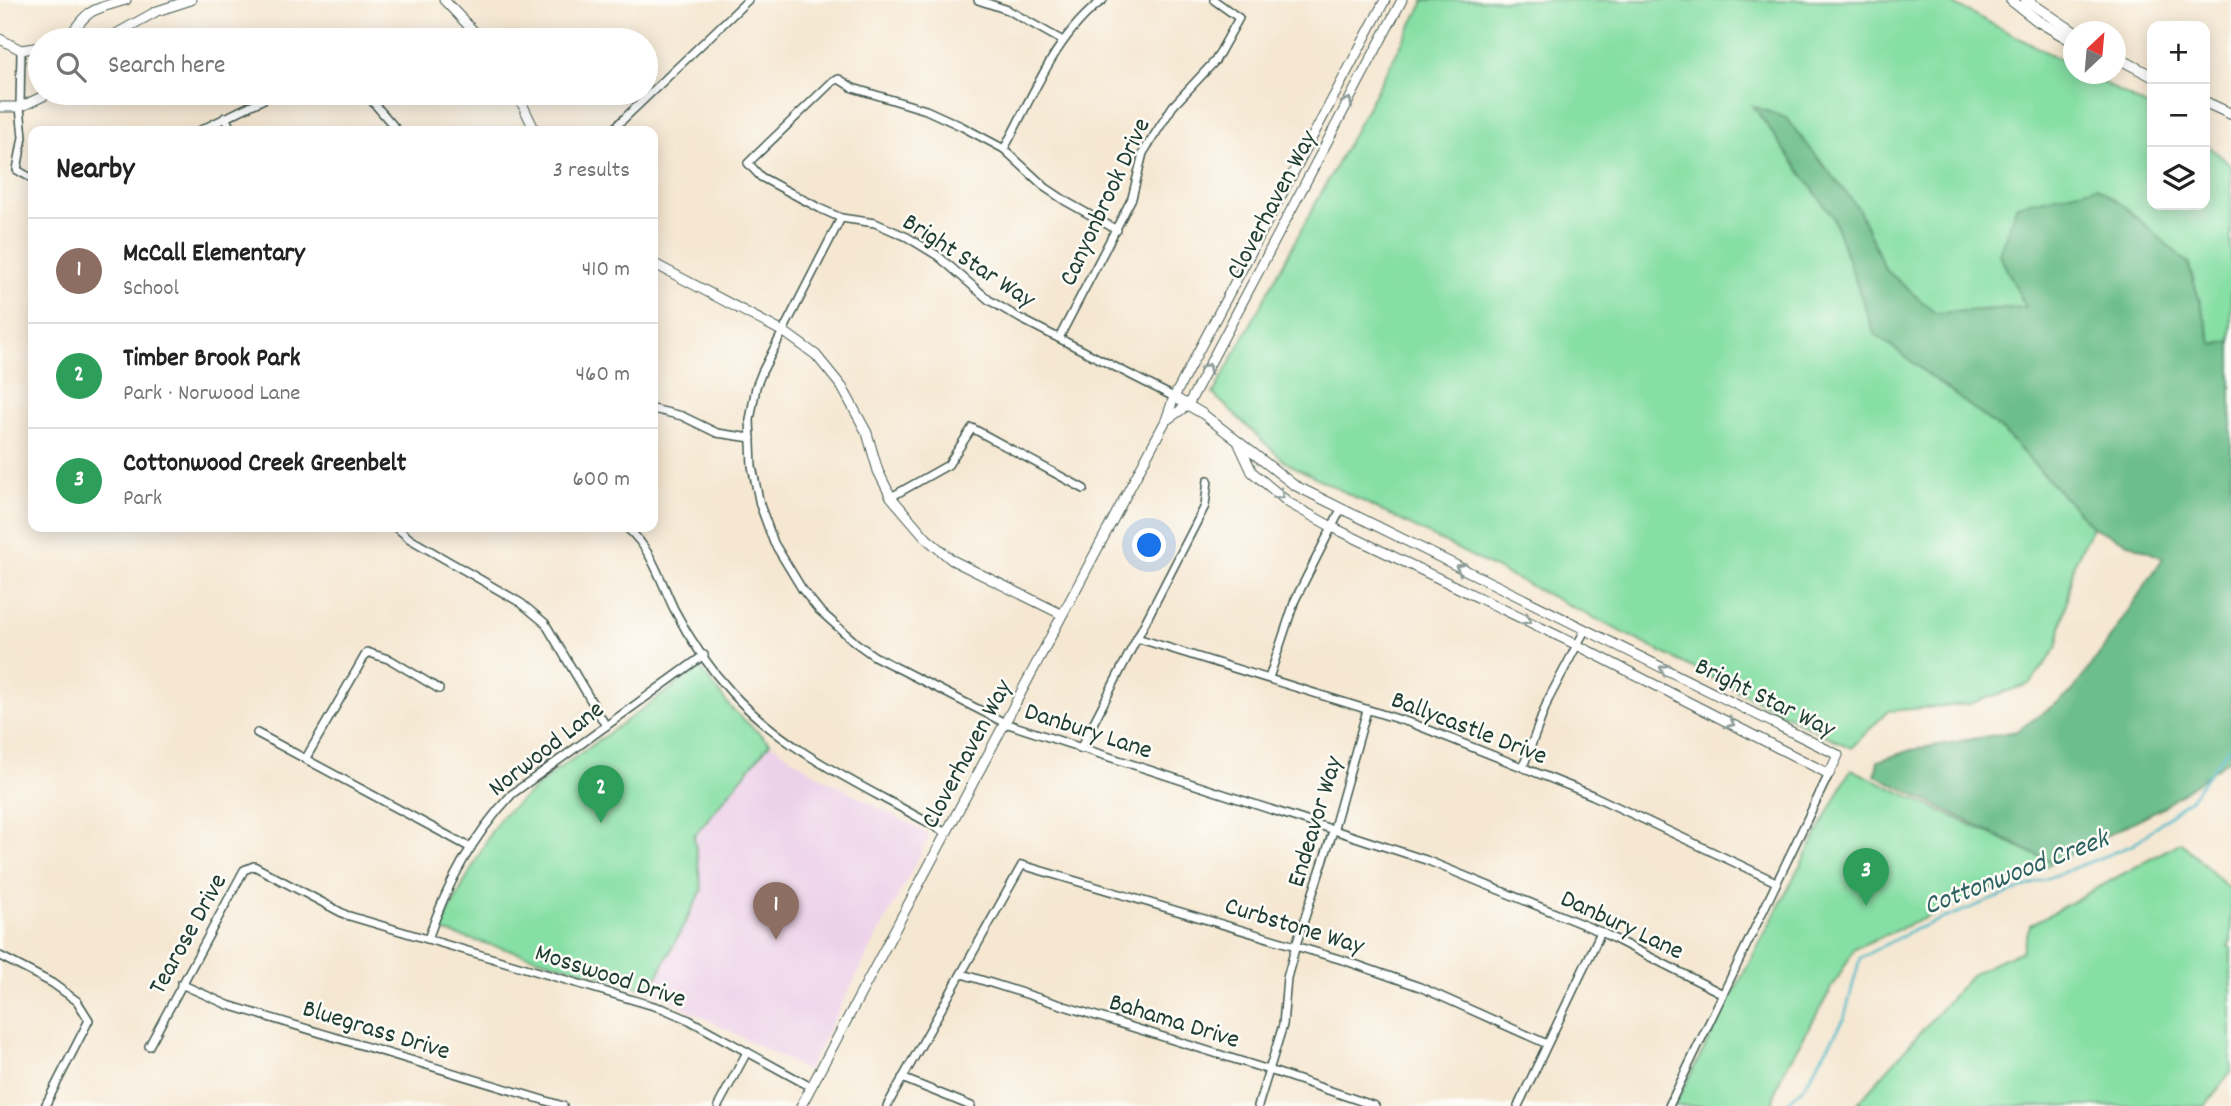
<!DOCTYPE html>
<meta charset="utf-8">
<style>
:root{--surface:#fff;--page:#f2f2f2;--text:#222;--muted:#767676;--line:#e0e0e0;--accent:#111827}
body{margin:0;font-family:Dekko,sans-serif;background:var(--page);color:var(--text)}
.controls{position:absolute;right:21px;top:21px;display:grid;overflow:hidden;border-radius:14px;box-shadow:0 4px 18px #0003}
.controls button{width:63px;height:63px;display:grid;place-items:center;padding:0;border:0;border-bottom:2px solid var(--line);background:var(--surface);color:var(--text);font:35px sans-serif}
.compass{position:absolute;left:2063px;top:21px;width:63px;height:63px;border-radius:50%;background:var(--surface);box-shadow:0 4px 18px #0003;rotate:26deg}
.you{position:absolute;left:1150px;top:546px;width:24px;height:24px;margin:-18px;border:5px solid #fff;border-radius:50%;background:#1a73e8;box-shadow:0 0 0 10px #1a73e833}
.badge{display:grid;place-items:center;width:46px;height:46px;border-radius:50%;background:var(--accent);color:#fff;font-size:23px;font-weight:700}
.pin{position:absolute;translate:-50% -58px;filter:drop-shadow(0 2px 4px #0008)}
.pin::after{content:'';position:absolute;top:37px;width:24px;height:21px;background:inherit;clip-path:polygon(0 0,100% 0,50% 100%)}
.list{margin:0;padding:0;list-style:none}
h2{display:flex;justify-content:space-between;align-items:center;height:91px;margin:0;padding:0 28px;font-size:30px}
h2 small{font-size:23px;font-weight:400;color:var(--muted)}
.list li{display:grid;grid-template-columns:46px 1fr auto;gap:21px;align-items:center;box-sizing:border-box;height:105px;padding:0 28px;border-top:2px solid var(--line)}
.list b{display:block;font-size:26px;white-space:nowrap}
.list p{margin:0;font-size:23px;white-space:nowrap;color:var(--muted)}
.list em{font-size:23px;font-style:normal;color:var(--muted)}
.icon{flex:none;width:38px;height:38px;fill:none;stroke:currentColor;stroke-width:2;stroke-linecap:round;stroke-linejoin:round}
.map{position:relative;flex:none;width:2231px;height:1106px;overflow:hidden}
.search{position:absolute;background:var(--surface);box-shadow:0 4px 18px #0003;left:28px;top:28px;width:630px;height:77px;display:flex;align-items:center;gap:18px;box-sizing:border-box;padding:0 24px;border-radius:38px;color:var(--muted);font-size:26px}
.panel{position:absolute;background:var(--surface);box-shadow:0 4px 18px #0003;left:28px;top:126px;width:630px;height:406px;border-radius:14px}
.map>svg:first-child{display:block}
</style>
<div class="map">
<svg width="2231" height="1106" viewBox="0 0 2231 1106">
<rect width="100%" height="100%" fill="#fdfcf7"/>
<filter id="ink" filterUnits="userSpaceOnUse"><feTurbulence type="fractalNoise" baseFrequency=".0143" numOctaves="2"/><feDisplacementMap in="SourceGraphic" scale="14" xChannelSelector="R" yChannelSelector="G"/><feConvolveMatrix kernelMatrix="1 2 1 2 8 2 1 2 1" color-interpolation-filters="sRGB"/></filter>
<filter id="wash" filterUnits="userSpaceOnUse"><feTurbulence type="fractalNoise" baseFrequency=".00686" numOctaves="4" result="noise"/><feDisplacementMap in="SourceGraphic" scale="28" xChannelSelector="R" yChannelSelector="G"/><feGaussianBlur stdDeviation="1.57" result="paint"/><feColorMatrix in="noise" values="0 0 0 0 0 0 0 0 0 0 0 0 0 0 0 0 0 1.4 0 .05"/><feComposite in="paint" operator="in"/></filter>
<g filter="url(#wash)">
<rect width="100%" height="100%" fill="#f5e7d1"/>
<path fill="#edd1e9" d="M770,743L819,776L930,835L807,1071L650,990L702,890L694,836Z"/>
<g fill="#86dfa4" stroke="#528e6c" stroke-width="2">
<path d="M1425,0H1946L2073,66L2074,74H2087L2152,109V205H2205V143L2231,165V341L2213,345L2188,262L1999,254L2026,307L1935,314L1885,269L1858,208L1754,106L1833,217L1874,333L2004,432L2092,527L2074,564L2057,648L2029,684L1969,704L1888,711L1851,748L1285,462L1213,394Z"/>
<path d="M700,668L732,709L770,743L694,836L702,890L650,990L442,931L449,912L492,830L502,816L557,770Z"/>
<path d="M1851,769L2053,863L1855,948L1781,1076L1771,1106H1674Z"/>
<path d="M2181,842L2231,891V941L2228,946L2231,948V1072L2205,1106H1855L1971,975L2002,959L2022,951L2030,925Z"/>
</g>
<path fill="#6cbe8a" stroke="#467e5f" stroke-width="2" d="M1753,106L1786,118L1858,208L1885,269L1935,313L2026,307L1999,254L2017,205L2097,187L2124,206L2188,263L2213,345L2231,341V758L2163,807L2053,863L1875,775L1878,761L1911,750L2017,731L2071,693L2103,649L2163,558L2092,527L2004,432L1874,333L1833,217Z"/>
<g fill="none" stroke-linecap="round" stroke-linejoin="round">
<path stroke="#4ebac9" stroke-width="2.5" d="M1785,1106L1806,1084L1844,1019L1860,958L1911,931L2133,845L2190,799L2231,745"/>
</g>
</g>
<g filter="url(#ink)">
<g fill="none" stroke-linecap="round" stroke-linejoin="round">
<defs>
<g id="minor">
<path d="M978,0L1008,10L1063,41"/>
<path d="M21,50L20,107L23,137L17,170L33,179"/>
<path d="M365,93L398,131"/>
<path d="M225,117L232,131"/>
<path d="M199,131L276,93"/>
<path d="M611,131L748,0"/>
<path d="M1004,149C1032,98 1055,35 1103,0"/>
<path d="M841,218L762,372L756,387L750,420L752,466L760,505L774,543L802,589L819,610L856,643L874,656L1005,723L1426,860L1601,932L1723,994"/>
<path d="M1117,230L1067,202L1046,188L1004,149L961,126L926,110L853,88L839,79L833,81L748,163L761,177L821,209L841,218L875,223L907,237L938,256L989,300L1021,319L1174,397"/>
<path d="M1059,338L1132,198L1143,153L1173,106L1215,61L1239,18L1214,0"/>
<path d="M653,409L682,416L717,433L751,438"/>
<path d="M891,497L948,465L972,428L1084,489"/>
<path d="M396,527L410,539L521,603L545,623L606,726"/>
<path d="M626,527C652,549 660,580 674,609C689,638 710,669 732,693C792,758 872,789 946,833"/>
<path d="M1137,638L1414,724L1592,795L1776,882"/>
<path d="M1269,678L1295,600L1341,509"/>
<path d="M257,733L471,848"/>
<path d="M1080,749L1205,506L1208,480"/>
<path d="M306,758L367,652L391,660L439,689"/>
<path d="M1523,767L1548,700L1585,630"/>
<path d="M428,939C447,884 472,837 512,794L704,655"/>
<path d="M0,956L52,983L77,1001L89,1020L45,1106"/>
<path d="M962,974L1269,1070L1375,1106"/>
<path d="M181,984L228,1005L563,1106"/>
<path d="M149,1046L244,870L254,866L346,915L664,1009L689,1020L811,1087"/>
<path d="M902,1078L971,1106"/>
<path d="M718,1106L747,1052"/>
<path d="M887,1106L1022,865L1346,961L1420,987L1547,1044"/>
<path d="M1258,1106L1283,1025L1287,978L1296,945L1333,831L1367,710"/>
<path d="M1518,1106L1601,932"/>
<path d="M1669,1106L1829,774"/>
</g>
<g id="tertiary">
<path d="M444,0L482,40"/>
<path d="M0,39L21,50L40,47"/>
<path d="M64,40L68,39C88,8 92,10 126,0"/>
<path d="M110,40L114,35L157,11L191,0"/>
<path d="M517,93L535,131"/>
<path d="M0,107H20L50,93"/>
<path d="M653,263L787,334L816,355L842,387L867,433L878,471L891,497L927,539L952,560L1061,614"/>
<path d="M1174,397L1203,414L1294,485L1838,755L1829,774L1577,645L1332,527L1289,503L1252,472L1239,444"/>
<path d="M1168,419L1188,405L1402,0"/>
<path d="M801,1106L1166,420L1174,397L1385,0"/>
</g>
<g id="secondary">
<path d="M2011,0L2038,21L2074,42"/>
<path d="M2026,0L2074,32"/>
<path d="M2116,57L2152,76"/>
<path d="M2205,102L2231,114"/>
</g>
</defs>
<use href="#minor" stroke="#3f564c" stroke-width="10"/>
<use href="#tertiary" stroke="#3f564c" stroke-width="11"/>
<use href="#secondary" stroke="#3f564c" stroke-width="12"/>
<use href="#minor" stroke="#fff" stroke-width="7"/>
<use href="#tertiary" stroke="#fff" stroke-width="9"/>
<use href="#secondary" stroke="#fff" stroke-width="10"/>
</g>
<defs><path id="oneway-chevron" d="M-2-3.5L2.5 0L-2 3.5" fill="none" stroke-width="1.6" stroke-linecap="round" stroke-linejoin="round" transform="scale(1.75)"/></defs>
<g stroke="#8f9e9a">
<use href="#oneway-chevron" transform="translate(1348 102) rotate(-62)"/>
<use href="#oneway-chevron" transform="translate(1207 368) rotate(-62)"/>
<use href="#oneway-chevron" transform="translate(1280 495) rotate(39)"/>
<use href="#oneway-chevron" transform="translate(1460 568) rotate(-154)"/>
<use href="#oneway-chevron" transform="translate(1527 620) rotate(26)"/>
<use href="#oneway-chevron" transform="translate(1664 669) rotate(-154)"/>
<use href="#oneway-chevron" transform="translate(1730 723) rotate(27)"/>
</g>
</g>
<g text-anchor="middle" stroke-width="5" stroke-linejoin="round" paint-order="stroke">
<g font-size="26" fill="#1f3d34" stroke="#fdfcf7">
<text transform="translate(1103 201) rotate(-65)" y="9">Canyonbrook Drive</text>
<text transform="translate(1270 204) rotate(-62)" y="9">Cloverhaven Way</text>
<text transform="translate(970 259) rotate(33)" y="9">Bright Star Way</text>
<text transform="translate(1766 696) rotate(26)" y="9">Bright Star Way</text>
<text transform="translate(1470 726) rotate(21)" y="9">Ballycastle Drive</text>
<text transform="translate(1089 729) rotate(18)" y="9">Danbury Lane</text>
<text transform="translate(545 747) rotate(-38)" y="9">Norwood Lane</text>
<text transform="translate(965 753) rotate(-62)" y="9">Cloverhaven Way</text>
<text transform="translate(1313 821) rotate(-73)" y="9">Endeavor Way</text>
<text transform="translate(1623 923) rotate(25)" y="9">Danbury Lane</text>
<text transform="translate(1295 924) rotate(17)" y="9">Curbstone Way</text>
<text transform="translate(186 933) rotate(-61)" y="9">Tearose Drive</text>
<text transform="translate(611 974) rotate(18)" y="9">Mosswood Drive</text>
<text transform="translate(1175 1019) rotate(17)" y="9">Bahama Drive</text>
<text transform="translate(377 1028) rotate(17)" y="9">Bluegrass Drive</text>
</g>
<g font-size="28" font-style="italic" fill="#2d6261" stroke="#fdfcf7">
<text transform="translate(2015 870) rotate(-21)" y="10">Cottonwood Creek</text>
</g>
</g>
</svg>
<div class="controls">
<button>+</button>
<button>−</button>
<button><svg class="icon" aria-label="layers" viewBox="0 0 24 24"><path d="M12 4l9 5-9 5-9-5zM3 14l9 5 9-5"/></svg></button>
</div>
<svg class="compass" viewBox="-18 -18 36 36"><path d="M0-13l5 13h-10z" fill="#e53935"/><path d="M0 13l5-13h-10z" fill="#767676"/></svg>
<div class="you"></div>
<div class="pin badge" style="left:776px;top:940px;background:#8d6e63">1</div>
<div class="pin badge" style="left:601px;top:823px;background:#2e9e5b">2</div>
<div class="pin badge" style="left:1866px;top:906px;background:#2e9e5b">3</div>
<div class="search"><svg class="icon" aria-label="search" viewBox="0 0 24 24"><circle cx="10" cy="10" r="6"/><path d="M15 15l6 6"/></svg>Search here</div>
<section class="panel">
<h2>Nearby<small>3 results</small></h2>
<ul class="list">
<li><span class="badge" style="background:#8d6e63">1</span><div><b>McCall Elementary</b><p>School</p></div><em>410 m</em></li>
<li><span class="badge" style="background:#2e9e5b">2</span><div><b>Timber Brook Park</b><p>Park · Norwood Lane</p></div><em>460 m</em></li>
<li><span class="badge" style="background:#2e9e5b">3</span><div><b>Cottonwood Creek Greenbelt</b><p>Park</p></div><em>600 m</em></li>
</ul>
</section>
</div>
